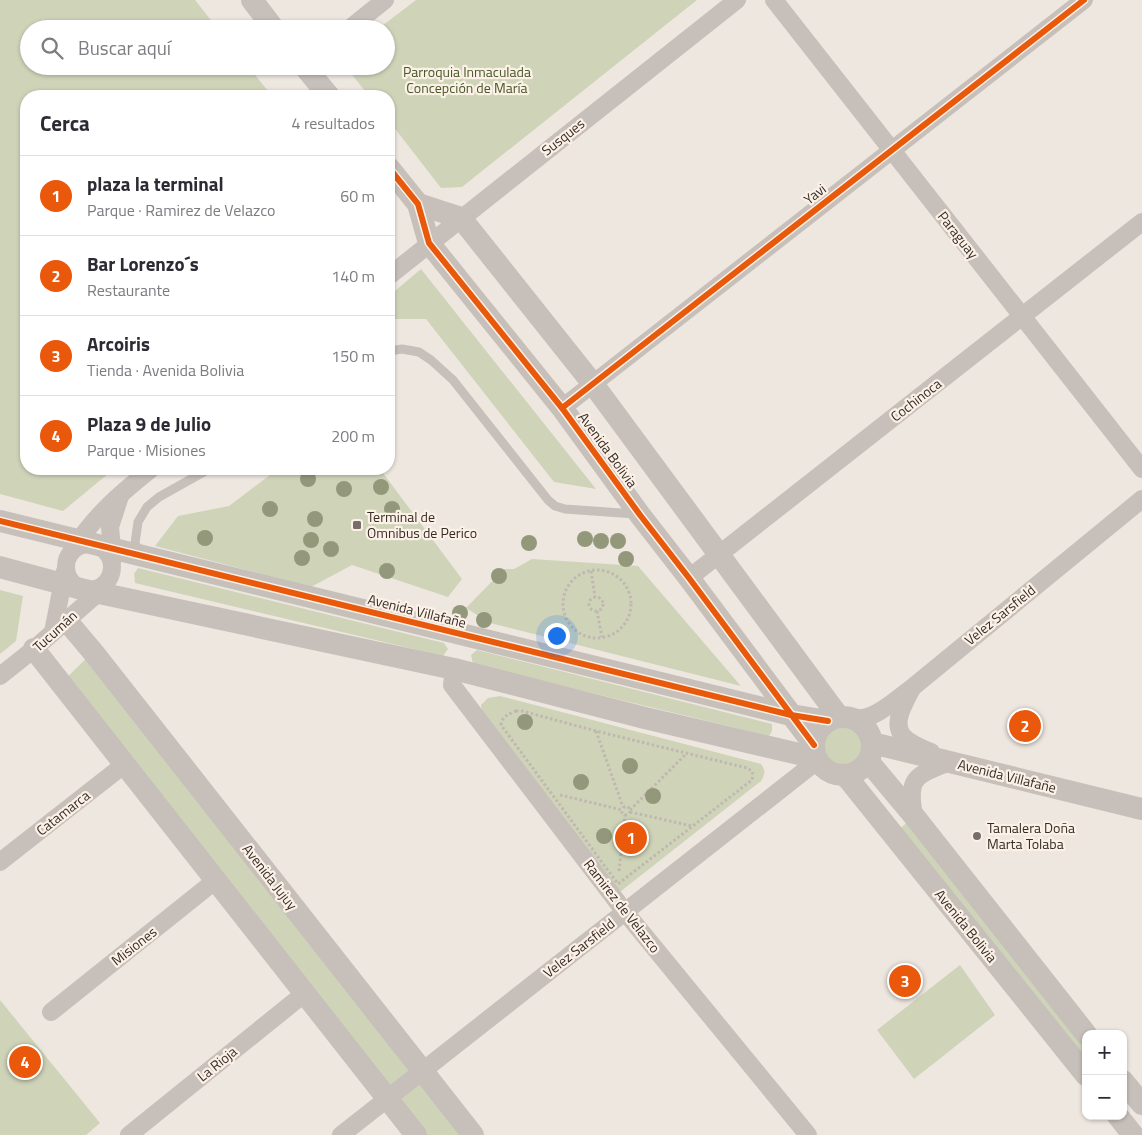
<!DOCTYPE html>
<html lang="es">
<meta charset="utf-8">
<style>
:root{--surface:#fff;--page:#f7f7f7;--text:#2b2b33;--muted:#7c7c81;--line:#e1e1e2;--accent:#ea580c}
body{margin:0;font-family:"Titillium Web",sans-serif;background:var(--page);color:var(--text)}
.controls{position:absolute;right:15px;bottom:15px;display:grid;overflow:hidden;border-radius:10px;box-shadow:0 1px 4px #0004}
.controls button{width:45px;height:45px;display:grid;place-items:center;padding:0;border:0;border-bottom:1px solid var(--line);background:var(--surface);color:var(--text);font:25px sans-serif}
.you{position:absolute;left:556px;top:635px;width:18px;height:18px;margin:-12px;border:4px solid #fff;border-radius:50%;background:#1a73e8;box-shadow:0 0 0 8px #1a73e833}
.badge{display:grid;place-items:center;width:32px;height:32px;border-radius:50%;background:var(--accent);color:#fff;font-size:16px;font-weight:700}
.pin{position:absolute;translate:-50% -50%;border:2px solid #fff;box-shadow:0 1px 5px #0006}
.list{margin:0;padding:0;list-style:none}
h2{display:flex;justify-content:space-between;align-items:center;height:65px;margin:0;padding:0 20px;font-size:21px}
h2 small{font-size:16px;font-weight:400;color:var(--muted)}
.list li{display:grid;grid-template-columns:32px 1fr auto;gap:15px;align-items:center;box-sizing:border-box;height:80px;padding:0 20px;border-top:1px solid var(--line)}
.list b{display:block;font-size:19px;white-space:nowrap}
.list p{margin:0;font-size:16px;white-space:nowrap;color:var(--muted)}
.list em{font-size:16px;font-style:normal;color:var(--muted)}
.icon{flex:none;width:28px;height:28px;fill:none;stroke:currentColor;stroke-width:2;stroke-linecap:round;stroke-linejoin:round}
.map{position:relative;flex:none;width:1142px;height:1135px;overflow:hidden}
.search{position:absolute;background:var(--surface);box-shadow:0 1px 4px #0004;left:20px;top:20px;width:375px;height:55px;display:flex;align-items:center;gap:12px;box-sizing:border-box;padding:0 18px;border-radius:28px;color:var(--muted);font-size:19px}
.panel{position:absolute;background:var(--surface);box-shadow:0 1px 4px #0004;left:20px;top:90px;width:375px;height:385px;border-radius:20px}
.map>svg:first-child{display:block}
</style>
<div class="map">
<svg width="1142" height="1135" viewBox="0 0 1142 1135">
<rect width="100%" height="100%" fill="#eee7e0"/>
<g fill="#cfd4b9">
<path d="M0,0H195L218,29H29V66H248L272,96H26V469H114L63,511L0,494Z"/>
<path d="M416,0H697L462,187L441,188L389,121V96H369L349,71L350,66H386V29H378Z"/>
<path d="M421,269L596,489L554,482L426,319H389V296Z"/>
<path d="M278,469H380L462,579L448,597L352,565L311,587L155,546L178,516L229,506Z"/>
<path d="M532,559L638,566L741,686L490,623L466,608L504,569H514Z"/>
<path d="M138,568L444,643L448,649L443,656L135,583L134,574Z"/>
<path d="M0,590L23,596L16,641L0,654Z"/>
<path d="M477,650L772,724V731L769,736L473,664L471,655Z"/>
<path d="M93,652L473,1135H416L61,683Z"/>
<path d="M500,696L761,764C766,771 765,774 761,781L616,895L483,716L481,705L488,698Z"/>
<path d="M834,723C840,724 851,723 857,726C863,729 868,739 867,746C867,749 865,754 864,757C862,762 858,766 853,768C825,781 804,741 834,723Z"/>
<path d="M914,816L1086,1034V1075L893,835Z"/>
<path d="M960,965L995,1015L914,1079L877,1030Z"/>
<path d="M0,1000L100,1123L86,1135H0Z"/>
</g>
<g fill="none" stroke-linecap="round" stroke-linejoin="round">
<g stroke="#c0b7b1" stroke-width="3" stroke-dasharray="2.5 2.5" stroke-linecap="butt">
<circle cx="597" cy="604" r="34"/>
<path d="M591,571L595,597"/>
<circle cx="596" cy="604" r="7"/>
<path d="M597,611L602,637"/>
<path d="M516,711H522L596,731L747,768L752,771L753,775L752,780L618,884L501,725C502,716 509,714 516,711Z"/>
<path d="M596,731L623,807"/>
<path d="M560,795L622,810V813L625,815L628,814L630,812L629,808L626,806L624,807L622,810"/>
<path d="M630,810L686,754"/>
<path d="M630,812L692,826"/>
<path d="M619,871L625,815"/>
</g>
<g stroke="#c7bfb9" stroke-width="9">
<path d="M389,351L402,349L419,352L431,360L453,380L548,500L555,506L565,509L635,514"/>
<path d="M140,553L135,543L138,522L147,507L159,497L209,469"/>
</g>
<g stroke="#c7bfb9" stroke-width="18">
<path d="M774,0L1142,469"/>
<path d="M349,29L385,0"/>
<path d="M389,276L737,0"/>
<path d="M562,408L1084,0"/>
<circle cx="89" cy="567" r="23"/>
<path d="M74,548C95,515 121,493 151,469"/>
<path d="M112,561V548L110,527L120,496"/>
<path d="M689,578L1142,222"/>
<path d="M53,632L65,571"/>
<path d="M454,669L452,685L625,912L808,1135"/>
<path d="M0,676L34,649L98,593L103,586"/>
<path d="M912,688C906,701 891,722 903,736C910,744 922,748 931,752"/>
<path d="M850,718C873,723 896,699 913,687L1142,499"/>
<path d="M914,816C907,777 915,776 949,762"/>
<path d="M0,862L125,764"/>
<path d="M51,1012L216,880"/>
<path d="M129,1135L305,993"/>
<path d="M341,1135L817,761"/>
</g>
<g stroke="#c7bfb9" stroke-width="22">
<path d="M252,0L274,29"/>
<path d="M304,66L329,96"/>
<path d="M389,168L418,204L429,243L562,408L640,515L689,578L814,745"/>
<path d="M418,204L461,218L593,384L839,717"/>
<path d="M0,521L791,715L828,721"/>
<path d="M0,567L85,590L454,669L645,718L816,758"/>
<path d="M66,620L93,652L473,1135"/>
<path d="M34,649L416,1135"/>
<circle cx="843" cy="746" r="29"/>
<path d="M872,743L1142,809"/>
<path d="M868,761L914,816L1086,1034"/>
<path d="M846,776L1086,1075"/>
<path d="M1123,1081L1142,1104"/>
<path d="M1118,1116L1133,1135"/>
</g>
<defs>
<g id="cycleway">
<path d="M389,168L418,204L429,243L562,408L640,515L689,578L814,745"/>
<path d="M562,408L1084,0"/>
<path d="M0,521L791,715L828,721"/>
</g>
</defs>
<use href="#cycleway" stroke="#fbf1e7" stroke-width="9"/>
<use href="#cycleway" stroke="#e8590c" stroke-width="6"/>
</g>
<g fill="#93987b">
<circle cx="308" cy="479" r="8"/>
<circle cx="381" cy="487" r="8"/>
<circle cx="344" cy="489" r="8"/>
<circle cx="270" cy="509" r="8"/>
<circle cx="392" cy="509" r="8"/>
<circle cx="315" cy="519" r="8"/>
<circle cx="205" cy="538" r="8"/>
<circle cx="585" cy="539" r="8"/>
<circle cx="311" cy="540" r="8"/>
<circle cx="601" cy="541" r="8"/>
<circle cx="618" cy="541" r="8"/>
<circle cx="529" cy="543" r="8"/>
<circle cx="331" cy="549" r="8"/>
<circle cx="302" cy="558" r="8"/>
<circle cx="626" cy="559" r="8"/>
<circle cx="387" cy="571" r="8"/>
<circle cx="499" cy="576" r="8"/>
<circle cx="460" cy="613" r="8"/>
<circle cx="484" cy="620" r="8"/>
<circle cx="525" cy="722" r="8"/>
<circle cx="630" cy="766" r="8"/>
<circle cx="581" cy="782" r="8"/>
<circle cx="653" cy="796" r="8"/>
<circle cx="604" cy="836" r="8"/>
</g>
<g fill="#786d68" stroke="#fbf1e7" stroke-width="2">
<rect x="352" y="520" width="10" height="10" rx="2.5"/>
<circle cx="977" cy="836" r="5"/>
</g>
<g text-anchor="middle" stroke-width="4.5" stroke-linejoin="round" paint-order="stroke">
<g font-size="14" fill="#485829" stroke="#fbf1e7">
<text x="467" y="77">Parroquia Inmaculada<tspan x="467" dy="16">Concepción de María</tspan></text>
</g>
<g font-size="14" fill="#382c27" stroke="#fbf1e7">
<text transform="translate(563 137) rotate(-38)" y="5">Susques</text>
<text transform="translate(815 194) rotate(-38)" y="5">Yavi</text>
<text transform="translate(958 235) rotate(52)" y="5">Paraguay</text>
<text transform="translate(916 400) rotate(-38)" y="5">Cochinoca</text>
<text transform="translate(608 450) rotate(54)" y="5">Avenida Bolivia</text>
<text transform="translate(417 611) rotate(14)" y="5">Avenida Villafañe</text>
<text transform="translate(1000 615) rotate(-39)" y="5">Velez Sarsfield</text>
<text transform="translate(55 631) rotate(-42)" y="5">Tucumán</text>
<text transform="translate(1007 776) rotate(14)" y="5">Avenida Villafañe</text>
<text transform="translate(63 813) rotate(-38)" y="5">Catamarca</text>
<text transform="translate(270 877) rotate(52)" y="5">Avenida Jujuy</text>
<text transform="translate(622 906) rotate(52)" y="5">Ramirez de Velazco</text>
<text transform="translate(966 926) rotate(51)" y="5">Avenida Bolivia</text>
<text transform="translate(134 946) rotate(-38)" y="5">Misiones</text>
<text transform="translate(579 948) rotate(-38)" y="5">Velez Sarsfield</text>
<text transform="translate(217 1064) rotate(-39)" y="5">La Rioja</text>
</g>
<g font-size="14" fill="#382c27" stroke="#fbf1e7" text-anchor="start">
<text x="367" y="522">Terminal de<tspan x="367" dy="16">Omnibus de Perico</tspan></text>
<text x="987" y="833">Tamalera Doña<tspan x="987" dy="16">Marta Tolaba</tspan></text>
</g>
</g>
</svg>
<div class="controls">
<button>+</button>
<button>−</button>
</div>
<div class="you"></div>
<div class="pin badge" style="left:631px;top:838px">1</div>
<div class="pin badge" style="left:1025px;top:726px">2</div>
<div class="pin badge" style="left:905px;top:981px">3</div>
<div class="pin badge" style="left:25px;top:1062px">4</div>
<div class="search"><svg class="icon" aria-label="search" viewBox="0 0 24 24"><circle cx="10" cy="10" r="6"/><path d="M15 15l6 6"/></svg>Buscar aquí</div>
<section class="panel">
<h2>Cerca<small>4 resultados</small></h2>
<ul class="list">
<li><span class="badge">1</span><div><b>plaza la terminal</b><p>Parque · Ramirez de Velazco</p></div><em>60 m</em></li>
<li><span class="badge">2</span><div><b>Bar Lorenzo´s</b><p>Restaurante</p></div><em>140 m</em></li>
<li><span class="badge">3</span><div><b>Arcoiris</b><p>Tienda · Avenida Bolivia</p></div><em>150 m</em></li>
<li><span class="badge">4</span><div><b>Plaza 9 de Julio</b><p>Parque · Misiones</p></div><em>200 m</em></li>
</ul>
</section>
</div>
